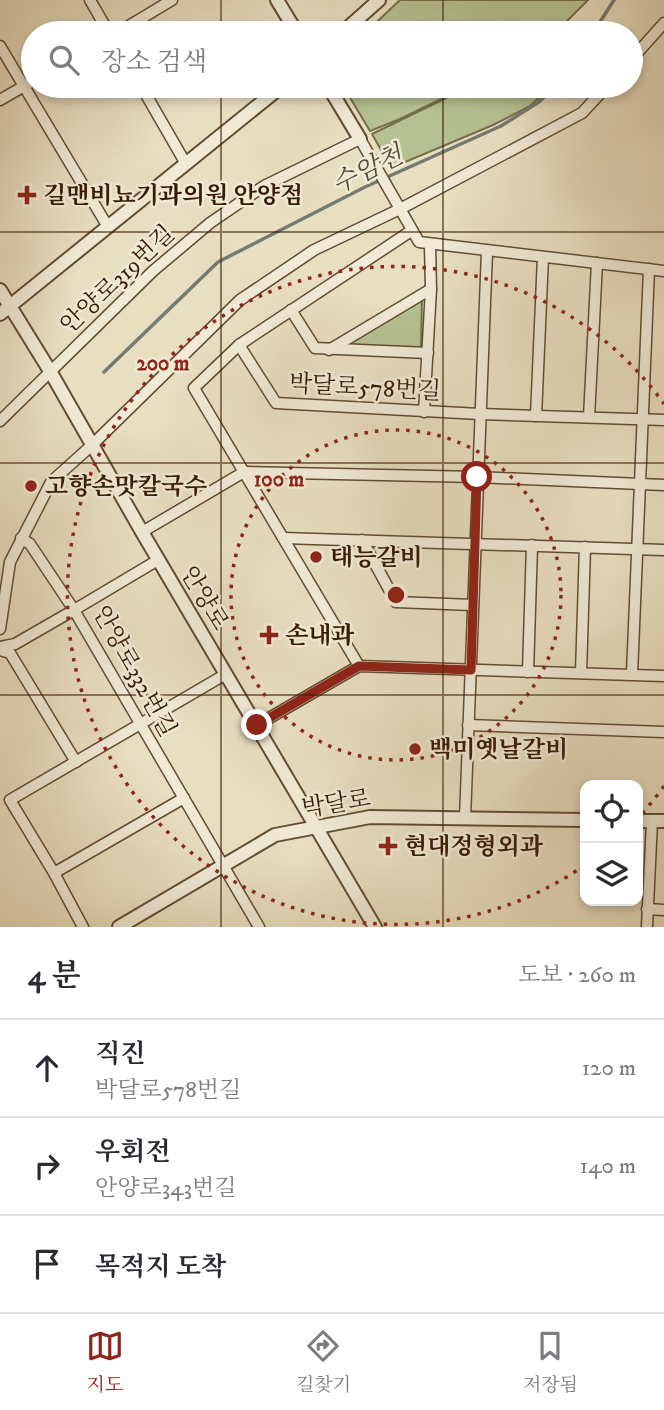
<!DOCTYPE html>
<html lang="ko">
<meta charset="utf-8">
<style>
:root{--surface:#fff;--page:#f7f7f7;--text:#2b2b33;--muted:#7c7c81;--line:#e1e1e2;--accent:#8f2418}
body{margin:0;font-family:"IM FELL DW Pica","Noto Serif KR",serif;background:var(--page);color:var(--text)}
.controls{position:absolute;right:21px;bottom:21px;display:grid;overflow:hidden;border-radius:14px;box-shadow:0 4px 10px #0003}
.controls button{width:63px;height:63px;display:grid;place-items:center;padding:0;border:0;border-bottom:2px solid var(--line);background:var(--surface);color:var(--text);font:35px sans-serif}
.stop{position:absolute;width:21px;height:21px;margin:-16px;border:5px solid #8f2418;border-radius:50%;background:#fff}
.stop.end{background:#8f2418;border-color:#fff;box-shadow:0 2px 7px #0008}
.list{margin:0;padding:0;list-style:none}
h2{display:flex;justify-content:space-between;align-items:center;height:91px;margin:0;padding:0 28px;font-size:30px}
h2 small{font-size:23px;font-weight:400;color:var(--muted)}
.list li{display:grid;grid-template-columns:46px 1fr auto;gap:21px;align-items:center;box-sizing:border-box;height:98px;padding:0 28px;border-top:2px solid var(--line)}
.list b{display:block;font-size:26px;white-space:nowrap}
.list p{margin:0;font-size:23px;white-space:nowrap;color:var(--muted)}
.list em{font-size:23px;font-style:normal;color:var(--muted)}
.icon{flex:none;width:38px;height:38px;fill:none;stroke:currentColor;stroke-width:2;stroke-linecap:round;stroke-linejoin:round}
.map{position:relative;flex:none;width:664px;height:927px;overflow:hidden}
.search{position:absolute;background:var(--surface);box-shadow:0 4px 10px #0003;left:21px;right:21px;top:21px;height:77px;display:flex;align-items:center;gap:18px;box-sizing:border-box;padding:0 24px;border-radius:38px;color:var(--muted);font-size:26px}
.sheet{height:385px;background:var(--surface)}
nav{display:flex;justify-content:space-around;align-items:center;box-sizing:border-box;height:98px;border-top:2px solid var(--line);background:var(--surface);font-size:19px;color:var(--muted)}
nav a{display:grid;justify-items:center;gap:4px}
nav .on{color:var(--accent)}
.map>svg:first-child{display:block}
</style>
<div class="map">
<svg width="664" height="927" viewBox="0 0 664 927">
<rect width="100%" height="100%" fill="#e8dec0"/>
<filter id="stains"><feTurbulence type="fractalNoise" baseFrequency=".00286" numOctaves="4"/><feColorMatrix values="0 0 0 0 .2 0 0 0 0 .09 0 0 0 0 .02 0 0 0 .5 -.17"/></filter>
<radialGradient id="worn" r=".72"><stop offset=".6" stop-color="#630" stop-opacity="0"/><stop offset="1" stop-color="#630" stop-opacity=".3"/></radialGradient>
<g fill="#b5c192" stroke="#766e4a" stroke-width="2">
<path d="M400,0H588L555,33H365Z"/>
<path d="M343,86H468L400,119L370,131Z"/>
<path d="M471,86H552L530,106L493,125L391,168L372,134Z"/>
<path d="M422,297L421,350L351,348V342Z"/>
</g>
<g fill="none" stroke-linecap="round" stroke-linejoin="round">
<g stroke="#757a73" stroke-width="3.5">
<path d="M593,33L614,0"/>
<path d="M104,372L218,262L365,187L501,126L539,102L555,86"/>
</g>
<defs>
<g id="minor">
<path d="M90,0L109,33"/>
<path d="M117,33L172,0"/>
<path d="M0,46L108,227"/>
<path d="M631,60L664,23"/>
<path d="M141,86L186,164"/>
<path d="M0,100L33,81"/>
<path d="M291,310L315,348L428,353"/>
<path d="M239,345L276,403L480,414L664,420"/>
<path d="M329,350L431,289"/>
<path d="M424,412L431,289L430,245"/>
<path d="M536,416L543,257"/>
<path d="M589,417L597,263"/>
<path d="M0,421L153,271L210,223L264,186L360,139L419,242L664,271"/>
<path d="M142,532L244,472L477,477L664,485"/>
<path d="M283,538L664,550"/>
<path d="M362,540L396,602L473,605"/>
<path d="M158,560L74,610L259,927"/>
<path d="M0,629L10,562L51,482L92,445L240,300L314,250L400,209L582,113L607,86"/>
<path d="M0,647L15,644L74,610L30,544L21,538"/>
<path d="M0,650L10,653L76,762"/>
<path d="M359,666L194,388L239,345L411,231"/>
<path d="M528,672L532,545"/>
<path d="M581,673L585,547"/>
<path d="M632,674L649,269"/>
<path d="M257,725L359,666L664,676"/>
<path d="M468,725L664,732"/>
<path d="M465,818L487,251"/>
<path d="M54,873L184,798"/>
<path d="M647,909L664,910"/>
<path d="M83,927L54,873L10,800L226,674"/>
<path d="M647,927L652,821"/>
</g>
<g id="tertiary">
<path d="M277,0L297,33"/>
<path d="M342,33L379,0"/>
<path d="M328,86L360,139"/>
<path d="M0,290L50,371L142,532L375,927"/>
<path d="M0,314L282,86"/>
<path d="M638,821H664"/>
<path d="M119,927L275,835L370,817L585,820"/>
</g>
</defs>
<use href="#minor" stroke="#644c32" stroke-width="13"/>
<use href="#tertiary" stroke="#644c32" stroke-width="16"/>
<use href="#minor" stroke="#f0ead6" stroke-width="10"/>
<use href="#tertiary" stroke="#f0ead6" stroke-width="12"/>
</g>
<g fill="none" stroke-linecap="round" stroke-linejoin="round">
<path stroke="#8f2418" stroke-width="9" d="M257,725L359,666L471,670L477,477"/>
</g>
<path fill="none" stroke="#381b02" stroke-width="2" stroke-opacity="0.55" d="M221,0V33M443,0V33M221,86V927M443,86V927M0,232H664M0,463H664M0,695H664"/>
<g fill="none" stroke="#8f2418" stroke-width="3.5" stroke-dasharray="3.5 7">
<circle cx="396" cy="595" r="165"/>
<path d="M664 786A329 329 0 0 1 639 817M585 865A329 329 0 1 1 664 404"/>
</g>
<g fill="#8f2418" stroke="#f0ead6" stroke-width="2.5">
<path d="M23.5 184.5h7v7h7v7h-7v7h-7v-7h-7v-7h7z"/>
<circle cx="31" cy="486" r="7"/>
<circle cx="316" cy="557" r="7"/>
<path d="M265.5 624.5h7v7h7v7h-7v7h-7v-7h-7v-7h7z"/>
<circle cx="415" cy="749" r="7"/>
<path d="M384.5 835.5h7v7h7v7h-7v7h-7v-7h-7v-7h7z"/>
</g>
<g text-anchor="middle" stroke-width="5" stroke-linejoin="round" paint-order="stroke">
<g font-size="24" font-weight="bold" fill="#381b02" stroke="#f0ead6" text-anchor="start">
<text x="43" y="203">길맨비뇨기과의원 안양점</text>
<text x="45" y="494">고향손맛칼국수</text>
<text x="330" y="565">태능갈비</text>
<text x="285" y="643">손내과</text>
<text x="429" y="757">백미옛날갈비</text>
<text x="404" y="854">현대정형외과</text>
</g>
<g font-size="24" fill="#381b02" stroke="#f0ead6">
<text transform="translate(117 279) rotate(-43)" y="8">안양로319번길</text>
<text transform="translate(365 387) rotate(3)" y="8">박달로578번길</text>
<text transform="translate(205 598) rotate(59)" y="8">안양로</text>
<text transform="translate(135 671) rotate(61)" y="8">안양로332번길</text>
<text transform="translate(336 803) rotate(-9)" y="8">박달로</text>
</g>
<g font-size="26" font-style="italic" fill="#574a3a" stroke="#f0ead6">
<text transform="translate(367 169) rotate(-26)" y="9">수암천</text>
</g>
</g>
<circle cx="396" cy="595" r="10" fill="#8f2418" stroke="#f0ead6" stroke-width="3.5"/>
<g font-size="21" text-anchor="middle" font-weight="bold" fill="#8f2418" stroke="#f0ead6" stroke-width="5" stroke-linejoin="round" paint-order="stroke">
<text x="163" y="370">200 m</text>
<text x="279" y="486">100 m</text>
</g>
<rect width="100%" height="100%" filter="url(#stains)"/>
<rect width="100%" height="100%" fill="url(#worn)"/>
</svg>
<div class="controls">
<button><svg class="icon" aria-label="locate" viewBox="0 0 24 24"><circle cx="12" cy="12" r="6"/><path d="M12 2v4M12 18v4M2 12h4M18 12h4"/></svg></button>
<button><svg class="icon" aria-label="layers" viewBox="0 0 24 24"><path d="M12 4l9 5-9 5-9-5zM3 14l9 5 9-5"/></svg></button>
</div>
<div class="stop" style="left:477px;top:477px"></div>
<div class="stop end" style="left:257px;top:725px"></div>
<div class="search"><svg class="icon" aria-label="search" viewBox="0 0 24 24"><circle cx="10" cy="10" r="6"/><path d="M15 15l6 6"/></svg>장소 검색</div>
</div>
<section class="sheet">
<h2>4 분<small>도보 · 260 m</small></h2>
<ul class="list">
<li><svg class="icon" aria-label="ahead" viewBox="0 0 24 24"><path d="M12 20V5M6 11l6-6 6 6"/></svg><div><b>직진</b><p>박달로578번길</p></div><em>120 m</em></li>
<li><svg class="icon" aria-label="right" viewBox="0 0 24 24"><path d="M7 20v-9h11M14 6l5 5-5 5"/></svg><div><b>우회전</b><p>안양로343번길</p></div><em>140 m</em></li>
<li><svg class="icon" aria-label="arrive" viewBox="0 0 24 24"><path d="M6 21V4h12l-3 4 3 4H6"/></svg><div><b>목적지 도착</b></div></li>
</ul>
</section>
<nav>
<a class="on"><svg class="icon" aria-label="map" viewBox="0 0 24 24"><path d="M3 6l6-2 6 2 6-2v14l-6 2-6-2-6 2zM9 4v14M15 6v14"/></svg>지도</a>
<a><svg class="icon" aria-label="directions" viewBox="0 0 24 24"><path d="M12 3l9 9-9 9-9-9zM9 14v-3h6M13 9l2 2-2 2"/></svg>길찾기</a>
<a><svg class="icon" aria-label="saved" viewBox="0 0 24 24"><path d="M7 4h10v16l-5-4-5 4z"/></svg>저장됨</a>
</nav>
